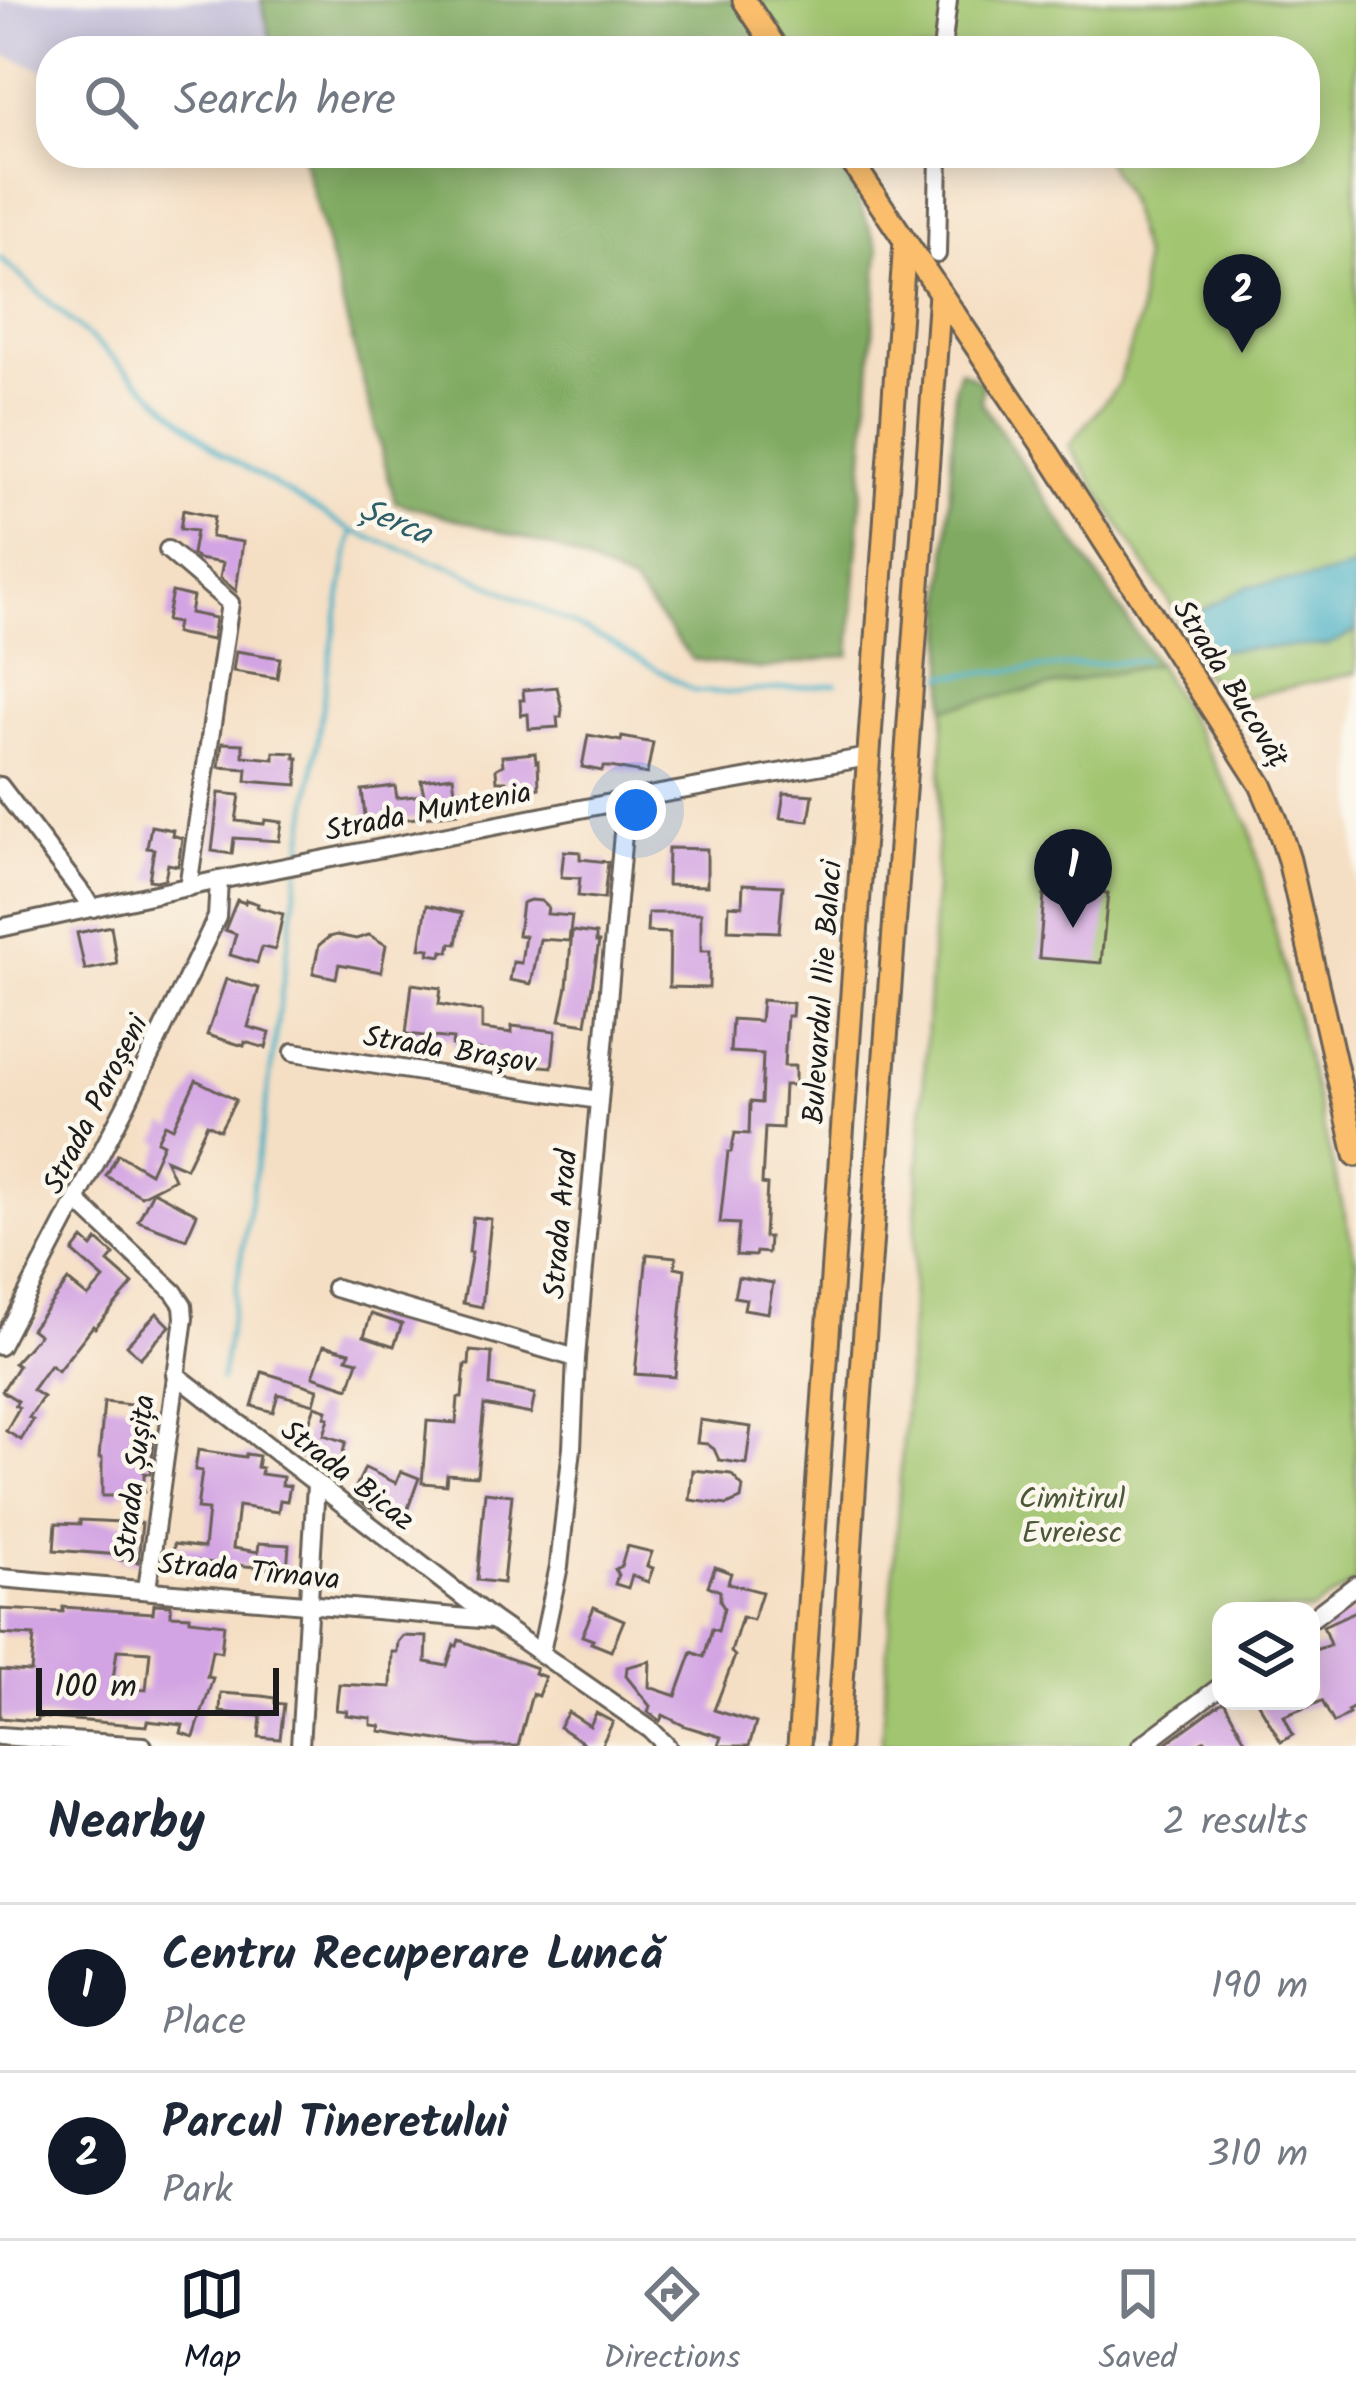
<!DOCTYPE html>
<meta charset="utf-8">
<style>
:root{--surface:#fff;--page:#f6f6f7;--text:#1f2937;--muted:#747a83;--line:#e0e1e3;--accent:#111827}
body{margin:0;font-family:Kalam,sans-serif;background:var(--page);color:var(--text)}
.controls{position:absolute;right:36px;bottom:36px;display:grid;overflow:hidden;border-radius:24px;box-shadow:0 6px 30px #0003}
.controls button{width:108px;height:108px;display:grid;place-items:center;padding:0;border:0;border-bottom:3px solid var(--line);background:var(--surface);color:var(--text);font:60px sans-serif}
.scale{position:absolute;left:36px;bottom:30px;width:243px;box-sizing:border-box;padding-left:12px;border:6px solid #1c1c1c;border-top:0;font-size:33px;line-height:42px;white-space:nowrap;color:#1c1c1c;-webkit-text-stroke:9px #fbf7ec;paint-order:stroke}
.you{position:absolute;left:636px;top:810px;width:42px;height:42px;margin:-30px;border:9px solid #fff;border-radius:50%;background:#1a73e8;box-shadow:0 0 0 18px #1a73e833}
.badge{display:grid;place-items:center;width:78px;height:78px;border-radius:50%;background:var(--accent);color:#fff;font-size:39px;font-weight:700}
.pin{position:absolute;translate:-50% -99px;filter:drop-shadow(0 3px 6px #0008)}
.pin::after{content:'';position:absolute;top:63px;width:42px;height:36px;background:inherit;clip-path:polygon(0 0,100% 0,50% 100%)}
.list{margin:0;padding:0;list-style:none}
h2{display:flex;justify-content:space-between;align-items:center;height:156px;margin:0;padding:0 48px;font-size:51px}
h2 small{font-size:39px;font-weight:400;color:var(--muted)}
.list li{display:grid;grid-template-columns:78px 1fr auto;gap:36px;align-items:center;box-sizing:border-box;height:168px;padding:0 48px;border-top:3px solid var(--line)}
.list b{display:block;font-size:45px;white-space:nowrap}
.list p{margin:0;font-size:39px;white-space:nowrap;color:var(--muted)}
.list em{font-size:39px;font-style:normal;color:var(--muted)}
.icon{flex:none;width:66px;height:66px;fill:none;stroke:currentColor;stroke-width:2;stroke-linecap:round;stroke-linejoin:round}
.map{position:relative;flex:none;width:1356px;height:1746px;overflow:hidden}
.search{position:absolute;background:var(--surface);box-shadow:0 6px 30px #0003;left:36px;right:36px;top:36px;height:132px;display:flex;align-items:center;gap:30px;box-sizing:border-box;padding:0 42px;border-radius:48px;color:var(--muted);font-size:45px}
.sheet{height:492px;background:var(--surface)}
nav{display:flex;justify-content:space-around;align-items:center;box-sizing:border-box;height:168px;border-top:3px solid var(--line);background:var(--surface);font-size:33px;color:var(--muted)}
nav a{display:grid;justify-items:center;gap:6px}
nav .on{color:var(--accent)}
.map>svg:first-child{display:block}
</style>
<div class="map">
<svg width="1356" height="1746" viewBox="0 0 1356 1746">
<rect width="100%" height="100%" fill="#fbf7ec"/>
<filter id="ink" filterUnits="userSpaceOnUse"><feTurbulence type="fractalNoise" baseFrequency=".00833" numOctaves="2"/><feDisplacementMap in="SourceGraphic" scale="24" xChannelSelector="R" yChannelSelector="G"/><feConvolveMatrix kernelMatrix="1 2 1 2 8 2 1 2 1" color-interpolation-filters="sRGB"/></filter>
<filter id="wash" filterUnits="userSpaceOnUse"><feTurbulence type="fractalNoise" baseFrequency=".004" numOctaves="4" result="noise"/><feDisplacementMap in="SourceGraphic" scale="48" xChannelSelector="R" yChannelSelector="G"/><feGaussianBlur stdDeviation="2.7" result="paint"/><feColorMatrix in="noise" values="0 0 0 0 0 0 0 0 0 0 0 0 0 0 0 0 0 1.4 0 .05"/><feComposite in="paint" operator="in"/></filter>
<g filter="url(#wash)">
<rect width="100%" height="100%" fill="#f5dfc4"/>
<path fill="#c5c0da" d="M0,0H261L274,51H51V73L0,53Z"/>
<g fill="#a1c56f" stroke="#5e7046" stroke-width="3">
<path d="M744,0H1356V673L1236,699C1199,672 1187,663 1178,616L1069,446L1118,385L1139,320L1143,258L1127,199L1102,153H1305V51H778Z"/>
<path d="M1157,664L1249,824L1356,1260V1582L1311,1611H1221V1684L1138,1746H881L906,1396L945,708Z"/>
</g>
<g fill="#80aa62" stroke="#4e633f" stroke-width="3">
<path d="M261,0H744L778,51H274Z"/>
<path d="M302,153H837L879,249L850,655L760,669L692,659L633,585L554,547L395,502Z"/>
<path d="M960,370L983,383L981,402L1157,664L945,708V592L955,385Z"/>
</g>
<path fill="#45afc4" stroke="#306670" stroke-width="3" d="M1356,567V631L1328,645L1223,650L1204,647L1193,635L1191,616L1248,586L1315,578Z"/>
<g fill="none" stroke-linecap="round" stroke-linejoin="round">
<g stroke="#45afc4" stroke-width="4.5">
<path d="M0,258L219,452L352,531L459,570L612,643L694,691L728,693L836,684"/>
<path d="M943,676L1144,660"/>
<path d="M301,857L327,674L352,531"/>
<path d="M221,1379L263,1125L299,868"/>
</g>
</g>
<g id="blocks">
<g fill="#d3a4e3" fill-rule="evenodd">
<path d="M183,510L214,517L211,537L243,542L236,591L220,578L223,563L198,559L192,554L196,531L180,529Z"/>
<path d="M172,592L193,597L190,613L215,618L212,640L175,633L177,623L166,621Z"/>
<path d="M236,651L280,658L277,678L233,671Z"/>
<path d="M557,687L562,709L561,717H557L558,727L529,729L528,714L521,715L520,700H524L523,690Z"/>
<path d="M588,735L621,741L622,737L653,743L647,774L610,767H603L602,771L582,767Z"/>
<path d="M222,743L243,744V756L274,759V752L295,753V758H298L297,785L246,781L247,769L219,767Z"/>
<path d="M535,753L536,762L538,761L539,788L534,789V796L508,799L506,781H497L496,769L503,765L502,756Z"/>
<path d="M453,776L458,813L366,824L362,790L395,786L397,798L424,795L421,780Z"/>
<path d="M219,793L240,795L236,821L264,824L265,820L282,822L279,841L234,838L232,854L212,851Z"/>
<path d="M784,793L813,795L809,821L780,818Z"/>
<path d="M151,826L173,830L172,835L182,838L178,866L168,864L165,879L156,881L149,880L154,849L147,848Z"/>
<path d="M668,848L707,849V886L667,885Z"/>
<path d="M564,851L580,852V859L608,862L604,899L578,896L580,878L561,877Z"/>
<path d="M743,884L783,886L779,932L728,930L729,905L742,906Z"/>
<path d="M1073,890L1108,893L1101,963L1039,958L1044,895L1073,897Z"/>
<path d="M237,900L245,903L246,900L258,904L257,907L283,914L275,950L262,947L257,963L230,955L236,934L225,930Z"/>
<path d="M530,900L541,901L548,907L547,914L572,916L569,941L540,939L531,984L510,980L513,962L521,963L525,936L518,935L522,903Z"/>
<path d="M427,905L462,913L457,944L451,943L449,952L443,951L442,956L429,954L430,949L420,948Z"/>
<path d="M648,913H701V951H710L709,988L669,987L670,933L647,932Z"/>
<path d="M111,926L117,964L85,970L77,933Z"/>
<path d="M572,931L596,934V942H599L586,1024L560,1020L567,987Z"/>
<path d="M337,935L356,939L369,935L386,945L381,972L339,964L336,978L313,973L319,945L329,937Z"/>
<path d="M226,979L259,988L248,1027L270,1033L266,1048L245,1042L244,1046L207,1035Z"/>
<path d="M412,984L441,988L439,1004L482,1012V1029L512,1033V1026L556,1031L552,1067L516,1064V1068L501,1066L502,1062H498L499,1054L452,1045L453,1039L406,1034Z"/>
<path d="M762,1000L793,1003L792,1016H787L784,1066H795V1085H784L782,1128L765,1127L762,1184L767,1185L764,1237H769L768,1253L756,1252L755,1256L736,1255L739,1224L720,1223L728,1152H731L735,1133L749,1134L750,1102L761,1103L763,1054L730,1052L732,1019L760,1021Z"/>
<path d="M196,1080L236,1100L220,1130L207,1124L186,1168L165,1159L174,1179L141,1196L106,1176L118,1154L150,1173L163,1144L157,1141L165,1124L173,1128Z"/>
<path d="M153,1191L197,1214L186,1239L138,1221Z"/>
<path d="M473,1217L491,1219L482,1307L463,1303L472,1252H469Z"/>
<path d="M83,1239L92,1247L97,1240L114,1255L108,1262L133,1284L95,1328L93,1326L58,1371L50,1365L32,1390L43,1397L29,1418L33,1420L21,1440L6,1431L19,1408L15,1405L18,1401L2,1391L18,1366L14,1363L39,1335L31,1329L68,1281L88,1297L104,1279L73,1252Z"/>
<path d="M647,1254L676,1257L675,1267L685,1269L675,1377L635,1374Z"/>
<path d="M738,1277L773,1283L768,1313L744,1309L746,1299L734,1297Z"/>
<path d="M157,1313L170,1326L140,1358L127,1345Z"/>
<path d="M371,1314L402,1324L394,1346L364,1336Z"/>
<path d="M324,1345L350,1352L347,1358L358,1361L349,1388L313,1376Z"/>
<path d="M470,1351L492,1353L490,1385L535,1394L531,1414L484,1405L477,1476L447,1474L446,1485L422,1483L427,1421L456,1423L458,1398H462L465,1365H469Z"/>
<path d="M262,1372L318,1389L314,1404L278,1394L273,1412L252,1406Z"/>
<path d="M104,1402L149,1407L145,1434L155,1435L150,1474L144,1473V1492H119V1496H102V1458H99Z"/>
<path d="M315,1406L327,1410L325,1417L329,1418L324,1435L346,1442L339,1465L334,1464L332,1471L320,1467L322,1459L299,1452Z"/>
<path d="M700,1420L751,1427L746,1464L719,1460L714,1449L707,1444L697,1443Z"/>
<path d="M198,1450L245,1457L246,1454L259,1456L257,1467L262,1468L261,1474L283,1477L282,1485L290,1486L287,1501L280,1500L278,1512L238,1506L233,1548L258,1552L259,1543L289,1545L287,1570L173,1559L174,1544L204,1548L208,1510L197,1509L202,1471L195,1470Z"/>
<path d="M365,1468L396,1483L401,1471L419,1478L404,1519L368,1507L352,1495Z"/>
<path d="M693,1470L731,1474L743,1487L741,1499L727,1505L690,1500Z"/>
<path d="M485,1492L512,1495L503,1583L477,1580Z"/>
<path d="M80,1520L142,1523L138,1562L120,1560V1555L54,1550L56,1523L80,1524Z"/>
<path d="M627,1546L652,1552L647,1566L653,1568L648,1582L632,1576L628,1588L615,1584L618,1575L615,1569L621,1566Z"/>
<path d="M715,1567L731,1573L728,1583L762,1592L753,1620L742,1617L731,1652L735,1656L714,1710L756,1723L749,1746H718L721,1737L685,1726L663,1715L660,1721L648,1712L650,1706L626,1676L627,1667L650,1661L649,1687L676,1696L692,1652L704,1657L712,1629L718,1631L724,1608L720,1601V1591L708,1586Z"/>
<path d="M154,1604L171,1605V1615L190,1616V1620L224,1624L221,1652L212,1650L207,1677L213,1678L194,1737L181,1733L183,1725L147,1721L146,1726L37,1717V1721L0,1718V1670L31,1672L34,1636L0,1634V1609L63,1612V1607L153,1613ZM117,1650L150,1652L146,1690L112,1687Z"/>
<path d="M594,1607L624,1620L611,1651L591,1643L593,1640L582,1636Z"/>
<path d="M1356,1611V1706L1347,1711L1349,1714L1334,1723L1322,1701L1284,1716L1293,1735L1281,1742L1257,1701H1311V1651L1330,1645L1323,1626Z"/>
<path d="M403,1636L427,1637L426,1662L447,1666L454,1645L457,1646L459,1640L536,1668L534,1673L545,1677L538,1696L532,1694L518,1746H477L380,1731L381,1726L371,1725V1718L346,1715L347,1711L336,1710L339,1684L391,1687L392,1652H397L398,1642Z"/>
<path d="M221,1693L262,1696L275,1698V1703L284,1704L280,1739L259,1737L261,1716L220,1712Z"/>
<path d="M1224,1701L1248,1746H1208L1205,1740L1194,1746H1162Z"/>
<path d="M568,1712L590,1726L596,1713L613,1722L601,1746H579L582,1742L559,1727Z"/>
</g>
</g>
</g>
<g filter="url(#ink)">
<use href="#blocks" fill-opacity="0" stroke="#686057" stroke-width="3"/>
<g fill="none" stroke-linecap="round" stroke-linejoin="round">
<defs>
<g id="minor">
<path d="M942,51L948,0"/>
<path d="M937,254L939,153"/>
<path d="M168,550L230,603L188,887"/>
<path d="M0,786L93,908"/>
<path d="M0,928L219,880L626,800L868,757"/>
<path d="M294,1052L598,1100"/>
<path d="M77,1201L174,1292L183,1305L184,1318L147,1589"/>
<path d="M335,1288L576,1358"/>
<path d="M0,1346L126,1105L217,917L219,880"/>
<path d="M175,1374L493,1620L651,1730L667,1746"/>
<path d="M0,1578L492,1620"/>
<path d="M1311,1619L1356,1585"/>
<path d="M541,1652L559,1566L572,1448L576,1358L626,800"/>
<path d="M0,1736L143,1746"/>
<path d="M300,1746L316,1485"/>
<path d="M1141,1746L1221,1686"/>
</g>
<g id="major">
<path d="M744,0L778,51"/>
<path d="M846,153L1048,453L1261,785L1276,820L1289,860L1356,1155"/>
<path d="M799,1746L905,241"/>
<path d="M838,1746L859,1414L940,293"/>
</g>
</defs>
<use href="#minor" stroke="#686057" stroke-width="22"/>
<use href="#major" stroke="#686057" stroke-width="27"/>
<use href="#minor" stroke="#fff" stroke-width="16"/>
<use href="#major" stroke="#fabe6d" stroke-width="21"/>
</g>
</g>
<g text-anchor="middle" stroke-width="9" stroke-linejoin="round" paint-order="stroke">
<g font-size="30" fill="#1c1c1c" stroke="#fbf7ec">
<text transform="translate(1231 683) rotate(58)" y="10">Strada Bucovăț</text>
<text transform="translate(428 811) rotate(-11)" y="10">Strada Muntenia</text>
<text transform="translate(822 992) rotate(-86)" y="10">Bulevardul Ilie Balaci</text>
<text transform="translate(450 1049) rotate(9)" y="10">Strada Brașov</text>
<text transform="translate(95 1104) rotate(-63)" y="10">Strada Paroșeni</text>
<text transform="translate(560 1224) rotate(-85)" y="10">Strada Arad</text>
<text transform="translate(348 1475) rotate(38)" y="10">Strada Bicaz</text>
<text transform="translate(134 1478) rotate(-83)" y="10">Strada Șușița</text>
<text transform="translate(249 1571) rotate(5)" y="10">Strada Tîrnava</text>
</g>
<g font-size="30" fill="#4b5739" stroke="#fbf7ec">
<text x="1072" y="1508">Cimitirul<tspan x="1072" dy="34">Evreiesc</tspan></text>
</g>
<g font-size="33" font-style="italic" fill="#2e5e68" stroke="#fbf7ec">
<text transform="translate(396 520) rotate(22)" y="12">Șerca</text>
</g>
</g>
</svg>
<div class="controls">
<button><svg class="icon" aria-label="layers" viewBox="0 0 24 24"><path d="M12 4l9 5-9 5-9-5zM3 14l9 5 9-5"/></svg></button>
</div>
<div class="scale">100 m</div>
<div class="you"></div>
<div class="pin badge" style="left:1073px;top:928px">1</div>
<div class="pin badge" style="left:1242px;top:353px">2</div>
<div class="search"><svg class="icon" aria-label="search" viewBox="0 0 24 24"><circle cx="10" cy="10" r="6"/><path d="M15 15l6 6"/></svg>Search here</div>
</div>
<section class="sheet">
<h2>Nearby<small>2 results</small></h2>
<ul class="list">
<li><span class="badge">1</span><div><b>Centru Recuperare Luncă</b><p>Place</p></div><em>190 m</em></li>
<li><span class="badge">2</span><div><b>Parcul Tineretului</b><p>Park</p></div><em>310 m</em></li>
</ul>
</section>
<nav>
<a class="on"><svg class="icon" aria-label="map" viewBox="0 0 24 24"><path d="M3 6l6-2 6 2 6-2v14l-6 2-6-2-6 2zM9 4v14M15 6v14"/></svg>Map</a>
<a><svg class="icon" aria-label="directions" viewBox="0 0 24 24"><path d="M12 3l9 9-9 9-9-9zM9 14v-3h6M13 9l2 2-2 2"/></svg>Directions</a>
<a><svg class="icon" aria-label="saved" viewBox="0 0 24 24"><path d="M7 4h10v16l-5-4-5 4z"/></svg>Saved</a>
</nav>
